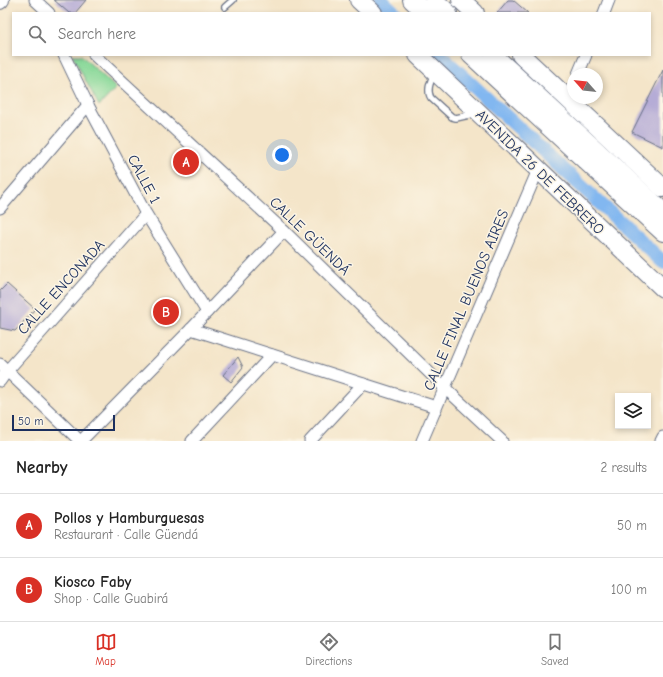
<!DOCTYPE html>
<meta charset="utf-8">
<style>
:root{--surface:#fff;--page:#f6f6f6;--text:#222;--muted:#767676;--line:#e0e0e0;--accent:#d93025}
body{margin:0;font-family:"Comic Neue",sans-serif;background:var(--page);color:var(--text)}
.controls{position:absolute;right:12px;bottom:12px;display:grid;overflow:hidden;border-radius:0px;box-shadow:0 2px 6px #0003}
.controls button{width:36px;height:36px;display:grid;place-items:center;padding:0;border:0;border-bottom:1px solid var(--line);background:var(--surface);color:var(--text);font:20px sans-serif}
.compass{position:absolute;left:567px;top:68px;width:36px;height:36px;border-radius:50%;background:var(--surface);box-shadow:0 2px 6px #0003;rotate:297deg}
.scale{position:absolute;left:12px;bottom:10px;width:103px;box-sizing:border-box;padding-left:4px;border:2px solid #1b2f5e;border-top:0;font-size:11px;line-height:14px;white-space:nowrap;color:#1b2f5e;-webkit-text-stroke:3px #fcf5e5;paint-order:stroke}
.you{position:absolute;left:282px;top:155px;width:14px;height:14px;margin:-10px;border:3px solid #fff;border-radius:50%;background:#1a73e8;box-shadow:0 0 0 6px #1a73e833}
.badge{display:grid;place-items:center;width:26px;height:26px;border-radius:50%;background:var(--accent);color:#fff;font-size:13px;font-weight:700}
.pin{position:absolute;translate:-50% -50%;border:2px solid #fff;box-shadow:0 1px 4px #0006}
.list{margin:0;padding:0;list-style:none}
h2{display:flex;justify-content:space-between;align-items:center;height:52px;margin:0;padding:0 16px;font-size:17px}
h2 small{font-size:13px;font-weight:400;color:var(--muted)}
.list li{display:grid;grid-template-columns:26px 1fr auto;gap:12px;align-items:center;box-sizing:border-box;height:64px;padding:0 16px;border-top:1px solid var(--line)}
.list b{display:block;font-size:15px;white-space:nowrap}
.list p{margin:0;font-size:13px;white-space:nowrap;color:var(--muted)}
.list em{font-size:13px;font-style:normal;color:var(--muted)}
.icon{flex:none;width:22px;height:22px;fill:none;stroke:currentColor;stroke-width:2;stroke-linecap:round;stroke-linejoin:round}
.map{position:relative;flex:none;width:663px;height:441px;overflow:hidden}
.search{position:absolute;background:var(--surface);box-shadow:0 2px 6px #0003;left:12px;right:12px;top:12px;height:44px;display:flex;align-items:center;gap:10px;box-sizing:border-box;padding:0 14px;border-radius:0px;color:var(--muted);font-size:15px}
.sheet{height:180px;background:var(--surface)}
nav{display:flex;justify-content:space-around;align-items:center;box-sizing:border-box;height:56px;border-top:1px solid var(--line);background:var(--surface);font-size:11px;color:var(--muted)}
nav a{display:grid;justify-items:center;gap:2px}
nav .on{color:var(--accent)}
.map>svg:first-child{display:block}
</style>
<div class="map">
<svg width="663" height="441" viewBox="0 0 663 441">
<rect width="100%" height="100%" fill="#fcf5e5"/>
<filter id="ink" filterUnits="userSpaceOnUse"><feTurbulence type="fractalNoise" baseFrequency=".025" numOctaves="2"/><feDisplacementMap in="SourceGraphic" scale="8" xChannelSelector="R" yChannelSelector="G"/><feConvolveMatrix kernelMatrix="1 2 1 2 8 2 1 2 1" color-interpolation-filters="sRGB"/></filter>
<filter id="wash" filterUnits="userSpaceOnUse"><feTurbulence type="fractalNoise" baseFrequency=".012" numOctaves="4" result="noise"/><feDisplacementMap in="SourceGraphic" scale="16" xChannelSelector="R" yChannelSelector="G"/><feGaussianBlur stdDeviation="0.9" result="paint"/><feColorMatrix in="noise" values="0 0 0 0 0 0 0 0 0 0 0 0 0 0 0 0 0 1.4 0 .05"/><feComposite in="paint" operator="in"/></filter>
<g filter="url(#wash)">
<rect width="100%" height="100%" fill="#f4e5c9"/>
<path fill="#87d898" stroke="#51847b" d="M72,55H81L116,88L99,106Z"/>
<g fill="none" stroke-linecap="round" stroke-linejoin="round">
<g stroke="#82b7f0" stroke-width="14">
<path d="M381,0L395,13"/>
<path d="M440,55L663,262"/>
</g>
</g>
<g id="blocks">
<g fill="#b5acd6">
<path d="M54,0H86L75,13H69Z"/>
<path d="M508,0H513L528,13H497Z"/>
<path d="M663,70V147L632,132Z"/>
<path d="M7,284L35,309L15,331L0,328V291Z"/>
<path d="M163,300L177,316L169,324L154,308Z"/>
<path d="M238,357L243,367L231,382L223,375Z"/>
</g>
</g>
</g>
<g filter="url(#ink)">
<use href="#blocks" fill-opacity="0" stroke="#676f83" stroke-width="1"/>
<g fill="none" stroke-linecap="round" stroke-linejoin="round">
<defs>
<g id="service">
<path d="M225,7L233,0"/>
<path d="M434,73C431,81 426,90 431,98L452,117L456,118L474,114"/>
</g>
<g id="minor">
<path d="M35,0L49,13"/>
<path d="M604,13L609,0"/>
<path d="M64,55L88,105L146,214L207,312"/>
<path d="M94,55L284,231L445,388L502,441"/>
<path d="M578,74L586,55"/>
<path d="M0,208L88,105"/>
<path d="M191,329L436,407"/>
<path d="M0,364L80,441"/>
<path d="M0,381L7,371L146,214"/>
<path d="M81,441L191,329L284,231"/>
<path d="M192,441L272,355"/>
<path d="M310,441L363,384"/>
<path d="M422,441L538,170"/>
<path d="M661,441L663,437"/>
</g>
<path id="tertiary" d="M0,2L2,0"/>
<g id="primary">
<path d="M359,0L373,13"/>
<path d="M412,0L426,13"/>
<path d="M434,0L448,13"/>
<path d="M461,0L475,13"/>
<path d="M418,55L663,288"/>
<path d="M471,55L663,232"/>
<path d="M493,55L663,212"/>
<path d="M521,55L663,188"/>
</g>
</defs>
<use href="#service" stroke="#676f83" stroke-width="8"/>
<use href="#minor" stroke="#676f83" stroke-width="13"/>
<use href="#tertiary" stroke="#676f83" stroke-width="16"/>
<use href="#primary" stroke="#676f83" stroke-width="20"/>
<use href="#service" stroke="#fff" stroke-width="5.5"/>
<use href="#minor" stroke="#fff" stroke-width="11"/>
<use href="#tertiary" stroke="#fff" stroke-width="14"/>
<use href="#primary" stroke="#fff" stroke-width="18"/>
</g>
</g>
<g text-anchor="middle" stroke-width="3" stroke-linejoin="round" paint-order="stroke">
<g font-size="15" fill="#1b2f5e" stroke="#fcf5e5">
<text transform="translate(540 172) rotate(44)" y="5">AVENIDA 26 DE FEBRERO</text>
<text transform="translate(144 179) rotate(62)" y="5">CALLE 1</text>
<text transform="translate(310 236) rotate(44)" y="5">CALLE GÜENDÁ</text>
<text transform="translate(61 287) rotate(-48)" y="5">CALLE ENCONADA</text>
<text transform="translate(466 300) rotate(-67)" y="5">CALLE FINAL BUENOS AIRES</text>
</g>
</g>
</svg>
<div class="controls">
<button><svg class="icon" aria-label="layers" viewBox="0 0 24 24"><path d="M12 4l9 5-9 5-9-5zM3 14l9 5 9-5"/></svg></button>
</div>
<svg class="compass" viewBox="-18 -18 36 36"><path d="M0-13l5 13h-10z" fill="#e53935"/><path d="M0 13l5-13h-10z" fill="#767676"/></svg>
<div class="scale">50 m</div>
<div class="you"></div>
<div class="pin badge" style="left:186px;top:162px">A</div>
<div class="pin badge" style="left:166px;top:312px">B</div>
<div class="search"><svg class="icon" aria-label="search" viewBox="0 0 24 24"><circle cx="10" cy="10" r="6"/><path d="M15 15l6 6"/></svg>Search here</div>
</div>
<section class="sheet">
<h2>Nearby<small>2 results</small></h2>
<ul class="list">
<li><span class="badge">A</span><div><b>Pollos y Hamburguesas</b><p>Restaurant · Calle Güendá</p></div><em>50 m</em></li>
<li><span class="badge">B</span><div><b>Kiosco Faby</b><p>Shop · Calle Guabirá</p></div><em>100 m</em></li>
</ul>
</section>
<nav>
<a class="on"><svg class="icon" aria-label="map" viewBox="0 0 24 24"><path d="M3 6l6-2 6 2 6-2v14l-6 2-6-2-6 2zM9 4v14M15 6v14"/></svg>Map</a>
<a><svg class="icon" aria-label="directions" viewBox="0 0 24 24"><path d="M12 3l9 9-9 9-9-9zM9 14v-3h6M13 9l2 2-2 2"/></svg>Directions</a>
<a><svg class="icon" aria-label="saved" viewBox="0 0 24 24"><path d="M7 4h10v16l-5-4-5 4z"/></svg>Saved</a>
</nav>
